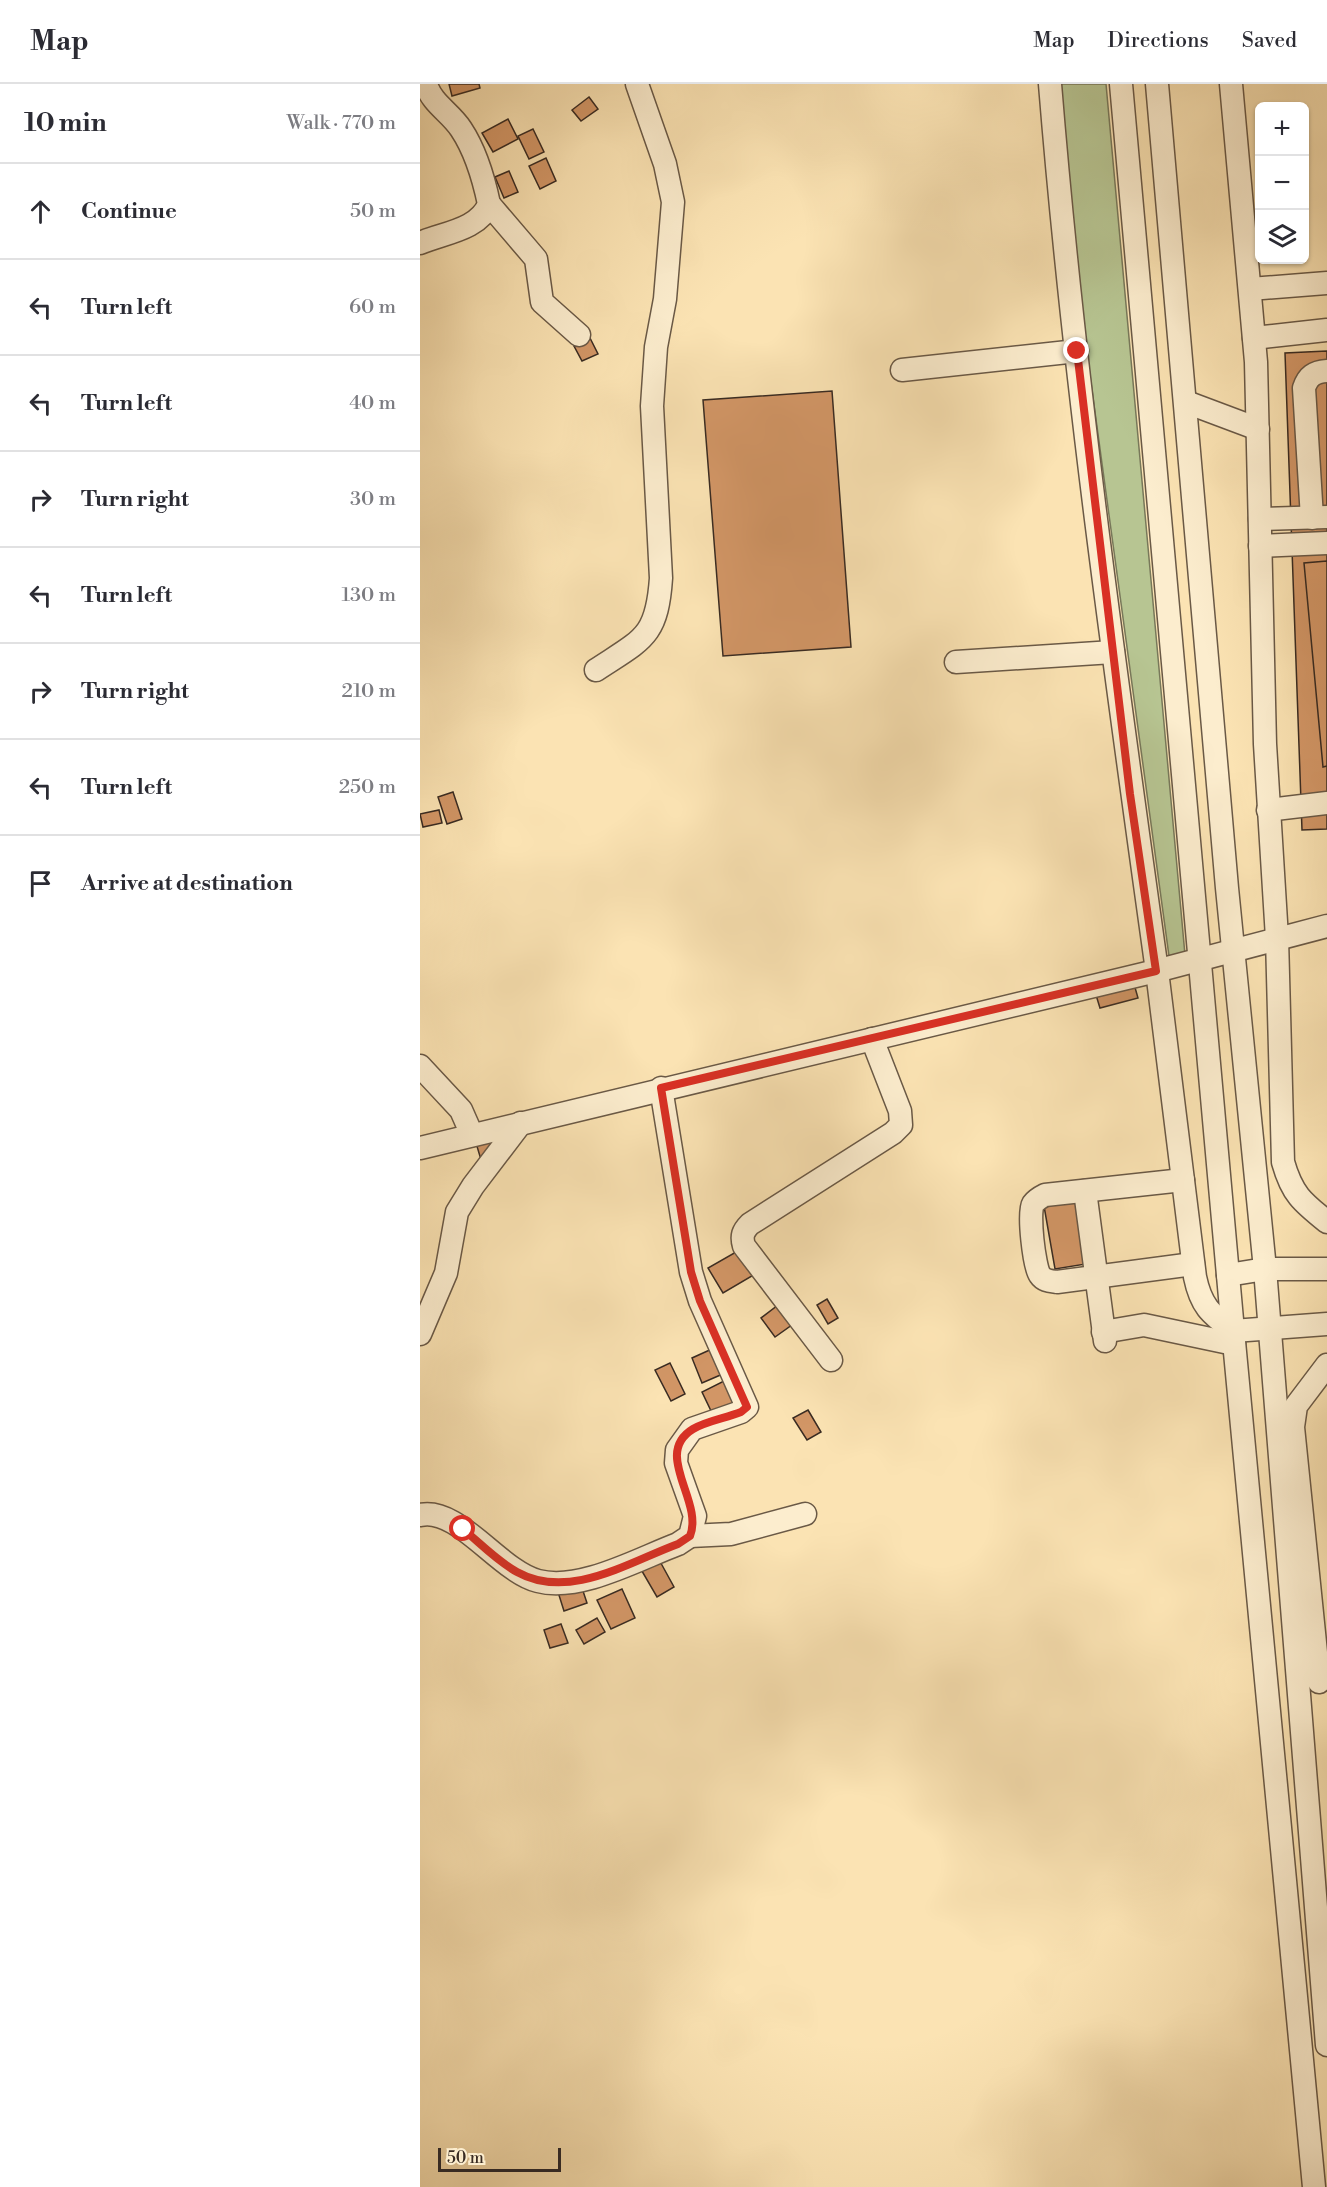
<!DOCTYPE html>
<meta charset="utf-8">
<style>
:root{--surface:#fff;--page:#f7f7f7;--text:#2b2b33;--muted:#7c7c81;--line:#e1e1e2}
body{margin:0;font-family:"Libre Bodoni",serif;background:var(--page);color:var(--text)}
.controls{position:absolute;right:18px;top:18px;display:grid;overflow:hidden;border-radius:9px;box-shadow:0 2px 4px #0004}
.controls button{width:54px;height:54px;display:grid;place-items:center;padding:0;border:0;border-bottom:2px solid var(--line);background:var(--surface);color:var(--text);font:30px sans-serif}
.scale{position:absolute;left:18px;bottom:15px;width:123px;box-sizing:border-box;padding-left:6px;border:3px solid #392b22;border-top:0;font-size:16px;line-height:21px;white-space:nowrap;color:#392b22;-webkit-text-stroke:4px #fcedce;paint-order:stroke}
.stop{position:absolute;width:18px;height:18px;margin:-14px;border:4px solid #d93025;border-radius:50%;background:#fff}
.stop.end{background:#d93025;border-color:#fff;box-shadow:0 2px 6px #0008}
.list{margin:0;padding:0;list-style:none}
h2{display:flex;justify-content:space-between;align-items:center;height:78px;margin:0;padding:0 24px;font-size:26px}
h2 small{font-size:20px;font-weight:400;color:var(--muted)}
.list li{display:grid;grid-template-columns:39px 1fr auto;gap:18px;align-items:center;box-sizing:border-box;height:96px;padding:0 24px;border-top:2px solid var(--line)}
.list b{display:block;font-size:22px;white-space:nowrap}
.list em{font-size:20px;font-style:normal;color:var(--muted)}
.icon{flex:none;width:33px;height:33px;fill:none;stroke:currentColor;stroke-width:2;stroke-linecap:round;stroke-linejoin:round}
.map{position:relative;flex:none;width:907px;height:2103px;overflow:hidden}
header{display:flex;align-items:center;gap:36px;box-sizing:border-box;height:84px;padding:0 30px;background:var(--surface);border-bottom:2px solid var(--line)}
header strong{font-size:28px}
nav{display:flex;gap:33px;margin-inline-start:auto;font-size:21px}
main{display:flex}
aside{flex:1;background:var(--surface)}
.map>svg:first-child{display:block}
</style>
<header>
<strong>Map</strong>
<nav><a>Map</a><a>Directions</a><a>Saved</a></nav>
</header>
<main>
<aside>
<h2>10 min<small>Walk · 770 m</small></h2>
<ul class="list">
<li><svg class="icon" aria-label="ahead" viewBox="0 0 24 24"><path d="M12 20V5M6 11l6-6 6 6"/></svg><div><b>Continue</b></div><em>50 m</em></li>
<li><svg class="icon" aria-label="left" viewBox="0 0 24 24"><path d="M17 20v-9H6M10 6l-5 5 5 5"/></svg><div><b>Turn left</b></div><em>60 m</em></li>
<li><svg class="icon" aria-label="left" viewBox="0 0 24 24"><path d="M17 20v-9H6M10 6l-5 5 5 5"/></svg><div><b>Turn left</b></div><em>40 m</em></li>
<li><svg class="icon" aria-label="right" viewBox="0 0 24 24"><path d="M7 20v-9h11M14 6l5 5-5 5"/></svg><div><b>Turn right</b></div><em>30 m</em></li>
<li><svg class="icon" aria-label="left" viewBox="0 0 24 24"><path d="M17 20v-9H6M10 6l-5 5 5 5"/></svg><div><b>Turn left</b></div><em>130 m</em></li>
<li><svg class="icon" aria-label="right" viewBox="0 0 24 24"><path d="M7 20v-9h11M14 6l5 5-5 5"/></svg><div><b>Turn right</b></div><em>210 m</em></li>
<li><svg class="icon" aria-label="left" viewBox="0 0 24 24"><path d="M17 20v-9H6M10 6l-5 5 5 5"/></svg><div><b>Turn left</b></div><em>250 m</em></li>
<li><svg class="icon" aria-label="arrive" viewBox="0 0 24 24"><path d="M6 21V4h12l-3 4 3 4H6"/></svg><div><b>Arrive at destination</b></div></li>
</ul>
</aside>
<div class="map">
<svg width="907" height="2103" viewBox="0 0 907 2103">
<rect width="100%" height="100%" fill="#fbe3b3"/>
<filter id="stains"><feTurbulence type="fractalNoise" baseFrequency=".00333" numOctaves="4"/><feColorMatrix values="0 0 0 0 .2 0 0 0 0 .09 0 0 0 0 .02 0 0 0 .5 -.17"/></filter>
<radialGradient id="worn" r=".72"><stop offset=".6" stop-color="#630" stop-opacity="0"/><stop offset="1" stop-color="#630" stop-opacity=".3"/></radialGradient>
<path fill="#b7c592" stroke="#78785a" stroke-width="1.5" d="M639,0H686L765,871L749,872L661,225Z"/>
<g fill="#d29666" stroke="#392b22" stroke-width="1.5">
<path d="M29,0H59L60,4L32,12Z"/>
<path d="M169,13L178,25L161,37L152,26Z"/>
<path d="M88,35L98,55L73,68L62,49Z"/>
<path d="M113,45L124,68L109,75L98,52Z"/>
<path d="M126,74L136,97L120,105L109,82Z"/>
<path d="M89,87L98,108L84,114L75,93Z"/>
<path d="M170,254L178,270L162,277L154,262Z"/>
<path d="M907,267V745L882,746L865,269Z"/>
<path d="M412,307L431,563L303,572L283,316Z"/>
<path d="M907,477V682L903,683L884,479Z"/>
<path d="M33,708L42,735L27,740L18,713Z"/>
<path d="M19,726L22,739L3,743L0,730Z"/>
<path d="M714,900L718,914L680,924L676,911Z"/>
<path d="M76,1052L62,1079L56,1059Z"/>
<path d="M655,1117L666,1180L635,1185L624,1122Z"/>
<path d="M323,1164L337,1189L303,1209L288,1184Z"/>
<path d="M407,1215L418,1234L408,1240L397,1221Z"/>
<path d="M362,1218L376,1238L355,1253L341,1234Z"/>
<path d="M294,1264L305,1289L282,1299L272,1274Z"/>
<path d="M250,1279L265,1310L251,1317L235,1286Z"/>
<path d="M304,1297L315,1320L293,1331L282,1308Z"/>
<path d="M388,1326L401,1348L387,1356L373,1334Z"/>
<path d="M237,1472L254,1503L237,1513L219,1482Z"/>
<path d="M161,1501L167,1519L144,1527L138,1508Z"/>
<path d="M202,1505L215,1534L191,1545L177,1516Z"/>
<path d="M177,1534L185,1548L164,1560L156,1546Z"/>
<path d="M141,1540L148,1559L130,1564L124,1546Z"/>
</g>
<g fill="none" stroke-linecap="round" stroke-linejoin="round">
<defs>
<g id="minor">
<path d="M630,0C654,297 696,592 737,887C750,989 762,1091 775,1193C781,1222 790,1229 813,1247L894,2103"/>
<path d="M701,0L813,1247L907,1240"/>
<path d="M737,0L807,804L845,1185H907"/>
<path d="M811,0L836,278L845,660L857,854L863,1078C872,1110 882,1118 907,1138"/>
<path d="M69,120L116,175L122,218L159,251"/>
<path d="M0,159C23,149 59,146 69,120C64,96 55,66 41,45C30,28 12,20 6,0"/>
<path d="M830,205L907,199"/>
<path d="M834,254L907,246"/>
<path d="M482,286L657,267"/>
<path d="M766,318L838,345"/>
<path d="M892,434L884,304C888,292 894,288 907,287"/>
<path d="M840,435L907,433"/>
<path d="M840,462L907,459"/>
<path d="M536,578L693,568"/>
<path d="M176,586C223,555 237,553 241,494L232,322L236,263L245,215L253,118L245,80L217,0"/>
<path d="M848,726L907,719"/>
<path d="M0,982L41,1026L52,1051"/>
<path d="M0,1064L736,887L907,842"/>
<path d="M763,1096L625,1111C621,1113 616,1116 613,1120C608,1128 614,1183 620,1191C624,1197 630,1197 637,1198L773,1180"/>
<path d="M665,1107L685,1257"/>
<path d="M808,1191L845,1185L907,1961"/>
<path d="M683,1248L724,1241L814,1260"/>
<path d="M0,1250L26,1189L37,1128L53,1102L101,1039"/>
<path d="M411,1276L324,1162C321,1152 323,1147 330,1140L473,1049L481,1041L480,1027L452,955"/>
<path d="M0,1431C38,1422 79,1487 118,1497C160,1508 218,1475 258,1460L270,1452L275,1432L256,1379L257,1366L272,1345L321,1328L327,1323L280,1217L271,1188L241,1004"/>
<path d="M270,1452L311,1450L385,1430"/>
<path d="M899,1598L873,1343L876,1322L907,1281"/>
</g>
</defs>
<use href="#minor" stroke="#6a5946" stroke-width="25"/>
<use href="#minor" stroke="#fcedce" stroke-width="22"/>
</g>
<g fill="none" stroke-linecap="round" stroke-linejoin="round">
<path stroke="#d93025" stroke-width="8" d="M43,1445C61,1460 77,1477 97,1488C149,1517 209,1478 258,1460L270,1452C284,1417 232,1370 273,1345C286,1337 306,1334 321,1328L327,1323L280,1217L271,1188L241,1004L736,887L710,710L657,267"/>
</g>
<rect width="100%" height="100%" filter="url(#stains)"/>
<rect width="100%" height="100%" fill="url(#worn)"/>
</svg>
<div class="controls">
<button>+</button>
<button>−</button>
<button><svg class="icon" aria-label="layers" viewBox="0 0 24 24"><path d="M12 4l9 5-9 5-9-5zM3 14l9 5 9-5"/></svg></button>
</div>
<div class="scale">50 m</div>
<div class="stop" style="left:43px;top:1445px"></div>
<div class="stop end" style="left:657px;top:267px"></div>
</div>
</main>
